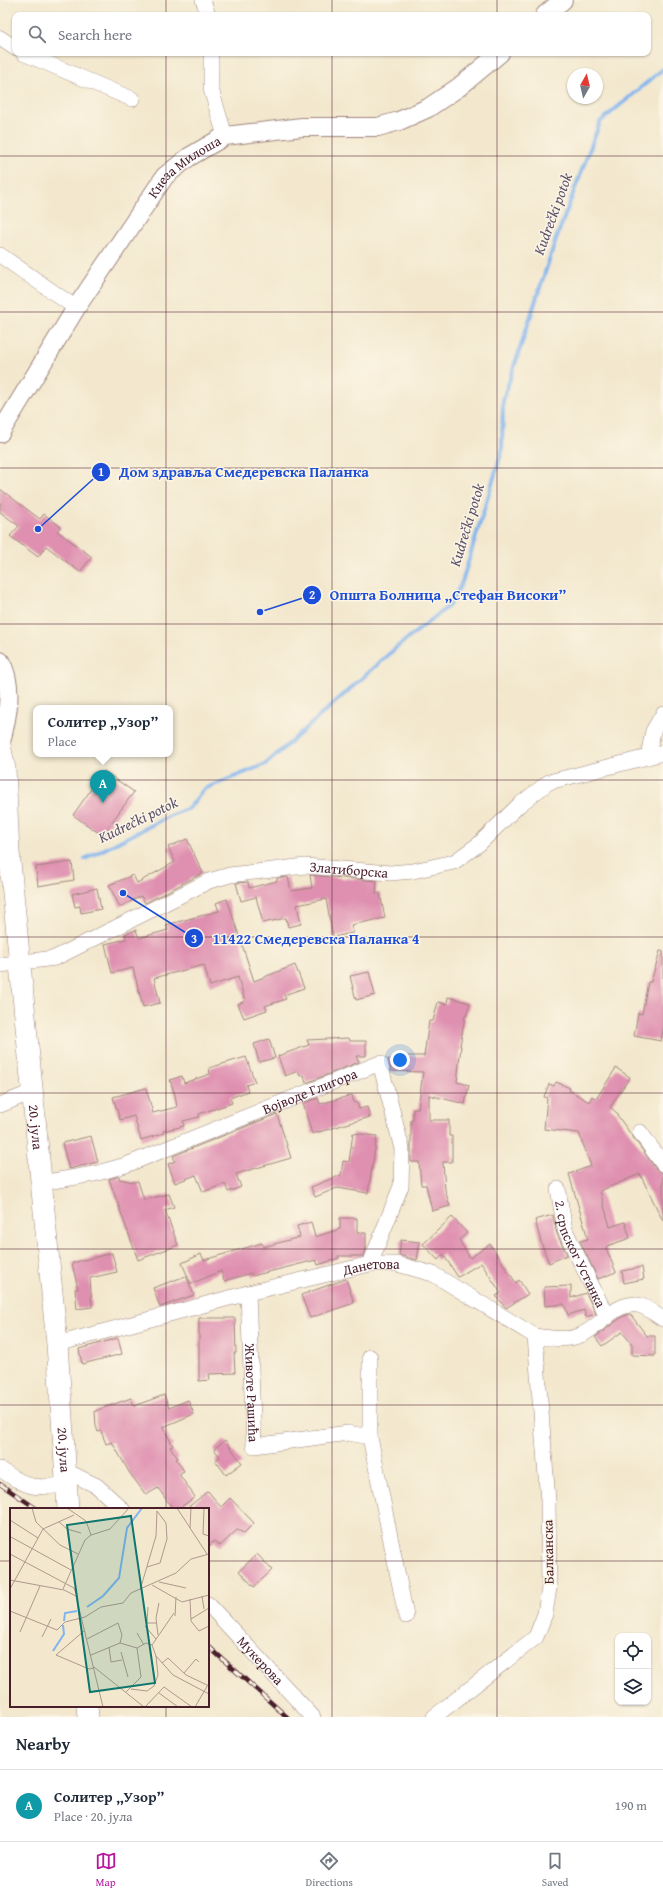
<!DOCTYPE html>
<meta charset="utf-8">
<style>
:root{--surface:#fff;--page:#f2f2f3;--text:#1f2937;--muted:#747a83;--line:#e0e1e3;--accent:#b5179e}
body{margin:0;font-family:"Gentium Book Plus",serif;background:var(--page);color:var(--text)}
.controls{position:absolute;right:12px;bottom:12px;display:grid;overflow:hidden;border-radius:8px;box-shadow:0 1px 3px #0004}
.controls button{width:36px;height:36px;display:grid;place-items:center;padding:0;border:0;border-bottom:1px solid var(--line);background:var(--surface);color:var(--text);font:20px sans-serif}
.compass{position:absolute;left:567px;top:68px;width:36px;height:36px;border-radius:50%;background:var(--surface);box-shadow:0 1px 3px #0004;rotate:8deg}
.you{position:absolute;left:400px;top:1060px;width:14px;height:14px;margin:-10px;border:3px solid #fff;border-radius:50%;background:#1a73e8;box-shadow:0 0 0 6px #1a73e833}
.badge{display:grid;place-items:center;width:26px;height:26px;border-radius:50%;background:var(--accent);color:#fff;font-size:13px;font-weight:700}
.pin{position:absolute;translate:-50% -33px;filter:drop-shadow(0 1px 2px #0008)}
.pin::after{content:'';position:absolute;top:21px;width:14px;height:12px;background:inherit;clip-path:polygon(0 0,100% 0,50% 100%)}
.popup{position:absolute;left:33px;top:705px;width:140px;height:52px;box-sizing:border-box;display:grid;place-content:center;border-radius:8px;background:var(--surface);filter:drop-shadow(0 1px 3px #0005);font-size:13px;white-space:nowrap;color:var(--muted)}
.popup b{font-size:15px;color:var(--text)}
.popup::after{content:'';position:absolute;left:50%;top:100%;margin-left:-8px;border:8px solid transparent;border-top-color:var(--surface)}
.list{margin:0;padding:0;list-style:none}
h2{display:flex;justify-content:space-between;align-items:center;height:52px;margin:0;padding:0 16px;font-size:17px}
h2 small{font-size:13px;font-weight:400;color:var(--muted)}
.list li{display:grid;grid-template-columns:26px 1fr auto;gap:12px;align-items:center;box-sizing:border-box;height:72px;padding:0 16px;border-top:1px solid var(--line)}
.list b{display:block;font-size:15px;white-space:nowrap}
.list p{margin:0;font-size:13px;white-space:nowrap;color:var(--muted)}
.list em{font-size:13px;font-style:normal;color:var(--muted)}
.icon{flex:none;width:22px;height:22px;fill:none;stroke:currentColor;stroke-width:2;stroke-linecap:round;stroke-linejoin:round}
.map{position:relative;flex:none;width:663px;height:1717px;overflow:hidden}
.search{position:absolute;background:var(--surface);box-shadow:0 1px 3px #0004;left:12px;right:12px;top:12px;height:44px;display:flex;align-items:center;gap:10px;box-sizing:border-box;padding:0 14px;border-radius:8px;color:var(--muted);font-size:15px}
.sheet{height:124px;background:var(--surface)}
nav{display:flex;justify-content:space-around;align-items:center;box-sizing:border-box;height:56px;border-top:1px solid var(--line);background:var(--surface);font-size:11px;color:var(--muted)}
nav a{display:grid;justify-items:center;gap:2px}
nav .on{color:var(--accent)}
.map>svg:first-child{display:block}
</style>
<div class="map">
<svg width="663" height="1717" viewBox="0 0 663 1717">
<rect width="100%" height="100%" fill="#fcf5e5"/>
<filter id="ink" filterUnits="userSpaceOnUse"><feTurbulence type="fractalNoise" baseFrequency=".025" numOctaves="2"/><feDisplacementMap in="SourceGraphic" scale="8" xChannelSelector="R" yChannelSelector="G"/><feConvolveMatrix kernelMatrix="1 2 1 2 8 2 1 2 1" color-interpolation-filters="sRGB"/></filter>
<filter id="wash" filterUnits="userSpaceOnUse"><feTurbulence type="fractalNoise" baseFrequency=".012" numOctaves="4" result="noise"/><feDisplacementMap in="SourceGraphic" scale="16" xChannelSelector="R" yChannelSelector="G"/><feGaussianBlur stdDeviation="0.9" result="paint"/><feColorMatrix in="noise" values="0 0 0 0 0 0 0 0 0 0 0 0 0 0 0 0 0 1.4 0 .05"/><feComposite in="paint" operator="in"/></filter>
<g filter="url(#wash)">
<rect width="100%" height="100%" fill="#f3e8ce"/>
<g fill="none" stroke-linecap="round" stroke-linejoin="round">
<path stroke="#80b4ee" stroke-width="4" d="M85,859L169,816L189,808L204,789L266,764L397,647L450,605L462,582L502,451L503,400L556,239L600,122L663,69"/>
</g>
<g id="blocks">
<g fill="#df90b0">
<path d="M0,489L40,519L44,514L61,527L57,531L92,557L80,572L46,546L38,557L10,536L19,526L0,512Z"/>
<path d="M104,771L134,792L102,835L73,815Z"/>
<path d="M187,839L203,873L145,903L141,896L120,907L109,885L133,875L137,883L175,862L168,847Z"/>
<path d="M72,862L74,880L38,886L36,867Z"/>
<path d="M310,875L377,881L376,894L380,893L385,918L351,925L353,933L333,937L326,899L297,905L301,924L288,927L286,918L263,923L256,897L241,901L236,883L248,882L249,888L277,881V878L288,877L291,891L312,888Z"/>
<path d="M97,888L101,909L81,913L80,906L75,907L72,894Z"/>
<path d="M227,899L254,981L295,965L304,988L284,995L286,999L265,1006L267,1010L244,1018L238,1004L245,1001L238,977L210,986L204,965L154,978L160,1003L143,1007L133,968L112,973L105,944L126,939L125,934L136,930L139,938L168,930L166,925L219,911L216,903Z"/>
<path d="M660,951H663V1030L661,1041L634,1036L638,1013L642,1014L648,982H651Z"/>
<path d="M369,972L375,995L356,1000L350,976Z"/>
<path d="M448,997L470,1003L466,1016H465L460,1046H461L457,1082L469,1085L465,1104L429,1095V1120H449V1136H452V1162H443L445,1190L450,1206L432,1211L426,1185H421L419,1162H411V1120H413V1109H418L423,1072L391,1071L388,1059H395V1056H424L429,1021H433L438,1002L447,1004Z"/>
<path d="M349,1038L350,1041H366V1056H356L359,1062L306,1083L304,1075L300,1076L298,1071L285,1076L278,1056L309,1045L307,1040Z"/>
<path d="M269,1039L275,1058L259,1062L254,1044Z"/>
<path d="M246,1057L255,1082L246,1085L248,1091L230,1098L232,1103L199,1114V1117L183,1121L184,1126L163,1131L164,1133L141,1140L134,1116L120,1120L113,1097L146,1088L153,1113L177,1107L175,1095L170,1080L182,1076L184,1083L210,1074L209,1068Z"/>
<path d="M616,1068L630,1077L610,1107L618,1114L617,1115L656,1169L663,1173V1221L640,1174L600,1191L610,1227L625,1222L630,1238L607,1246L606,1248L616,1272L598,1279L580,1241L588,1239L569,1174L591,1166L579,1133L544,1129L547,1098L544,1097L549,1084L554,1086L556,1082L570,1088L569,1090L589,1102L592,1096L596,1099Z"/>
<path d="M352,1095L354,1103L357,1102L359,1109L367,1107L370,1117L312,1134L303,1103L318,1098L320,1104Z"/>
<path d="M277,1114L291,1158L236,1174L241,1187L228,1192L225,1184L203,1192L196,1175L175,1183L168,1164L175,1161L173,1156Z"/>
<path d="M353,1133L377,1136L368,1193L337,1188L315,1197L311,1187L341,1175L343,1161L349,1162Z"/>
<path d="M91,1136L98,1162L69,1169L62,1143Z"/>
<path d="M119,1176V1179L134,1182L138,1181L144,1200L169,1194L174,1207L165,1210L178,1245L138,1260L109,1179Z"/>
<path d="M553,1215L557,1234L567,1255L549,1263L541,1242L535,1220Z"/>
<path d="M452,1217L467,1233L459,1240L470,1258L490,1244L516,1283L519,1280L528,1294L506,1308L496,1296L501,1293L481,1263L458,1277L443,1254L438,1260L423,1244Z"/>
<path d="M340,1218H357V1233H366V1249L364,1256H338L339,1258L318,1265L316,1260L252,1276L251,1273L224,1281L221,1271L191,1284L182,1263L201,1254L204,1260L262,1243L263,1247L300,1237L297,1226L311,1222L315,1237L340,1229Z"/>
<path d="M401,1240L420,1242L417,1260L399,1255Z"/>
<path d="M112,1253L117,1272L90,1278L92,1307L77,1309L75,1289H78L72,1263Z"/>
<path d="M642,1267L644,1279L624,1283L622,1271Z"/>
<path d="M186,1276L194,1295L160,1307L153,1288Z"/>
<path d="M346,1279L354,1303L310,1318L301,1295Z"/>
<path d="M571,1286V1298L586,1293L596,1314L586,1317L584,1310L568,1315L564,1304L545,1306L544,1287Z"/>
<path d="M630,1314L647,1336H655V1356L632,1355V1344L622,1332L602,1346L595,1337L622,1317Z"/>
<path d="M199,1318H235L236,1353H234L235,1373L209,1374L210,1380L199,1381Z"/>
<path d="M118,1338L122,1354L82,1364L79,1349Z"/>
<path d="M164,1395L169,1408L188,1400L194,1414L163,1427L173,1446L170,1447L178,1458L176,1459L184,1471L179,1474L195,1497L178,1509H173L158,1488L146,1495L129,1472L112,1442L106,1444L101,1431L98,1432L96,1426L95,1411L131,1398L134,1406Z"/>
<path d="M225,1440L242,1463L226,1475L215,1460L220,1457L214,1449Z"/>
<path d="M208,1491L221,1507L230,1498L254,1523L244,1533L237,1530L220,1546L214,1541L208,1547V1509H186Z"/>
<path d="M257,1554L272,1570L254,1587L239,1571Z"/>
</g>
</g>
</g>
<g filter="url(#ink)">
<use href="#blocks" fill-opacity="0" stroke="#9e847c" stroke-width="1"/>
<g fill="none" stroke-linecap="round" stroke-linejoin="round">
<defs>
<g id="minor">
<path d="M203,0L208,15"/>
<path d="M0,38L15,48"/>
<path d="M23,53L132,99"/>
<path d="M211,53V89L225,136"/>
<path d="M0,255L76,308"/>
<path d="M648,757L653,731L663,714"/>
<path id="s1" d="M0,965L55,958L209,881L230,875L305,866L390,873L413,871L454,862L479,844L519,805L549,782L663,753"/>
<path d="M0,1105L32,1092"/>
<path d="M640,1132L663,1164"/>
<path id="s2" d="M41,1183L94,1174L126,1165L380,1063L402,1149L401,1186L370,1264"/>
<path id="s3" d="M558,1189L565,1230L607,1317"/>
<path id="s4" d="M248,1293L254,1446L348,1433L370,1437"/>
<path id="s5" d="M57,1344L248,1293L370,1264H397L433,1274L535,1336C549,1338 568,1341 581,1335C602,1326 617,1298 642,1306C649,1309 656,1315 663,1319"/>
<path d="M370,1357V1437L406,1616"/>
<path d="M0,1469C28,1488 34,1490 67,1484"/>
<path d="M66,1471L97,1486L122,1509"/>
<path id="s6" d="M208,1604L313,1717"/>
<path d="M434,1717L536,1637L545,1614L549,1588L548,1501L535,1336"/>
</g>
<g id="tertiary">
<path d="M545,15L563,0"/>
<path id="s7" d="M0,433L76,308L165,176L189,157L225,136L302,127H378L399,121L428,108L459,87L500,53"/>
<path d="M0,661C15,686 7,719 0,746"/>
</g>
<g id="secondary">
<path id="s8" d="M0,745L5,769L9,852L57,1344L68,1509"/>
<path d="M87,1706L88,1717"/>
</g>
</defs>
<use href="#minor" stroke="#9e847c" stroke-width="16"/>
<use href="#tertiary" stroke="#9e847c" stroke-width="20"/>
<use href="#secondary" stroke="#9e847c" stroke-width="22"/>
<use href="#minor" stroke="#fff" stroke-width="15"/>
<use href="#tertiary" stroke="#fff" stroke-width="18"/>
<use href="#secondary" stroke="#fff" stroke-width="21"/>
<defs>
<g id="rail">
<path d="M0,1484L37,1509"/>
<path d="M208,1646L287,1717"/>
</g>
</defs>
<use href="#rail" stroke="#4a1f2b" stroke-width="4.5"/>
<use href="#rail" stroke="#fcf5e5" stroke-width="3" stroke-dasharray="9" stroke-linecap="butt"/>
</g>
</g>
<path fill="none" stroke="#4a1f2b" stroke-width="1" stroke-opacity="0.55" d="M166,0V15M332,0V15M497,0V15M166,53V1509M332,53V1717M497,53V1717M0,156H663M0,312H663M0,468H663M0,624H663M0,780H663M0,937H663M0,1093H663M0,1249H663M0,1405H663M0,1561H11M208,1561H663M166,1706V1717"/>
<g text-anchor="middle" stroke-width="3" stroke-linejoin="round" paint-order="stroke">
<g font-size="14" fill="#4a1f2b" stroke="#fcf5e5">
<text dy="5" stroke="none"><textPath href="#s7" startOffset="326">Кнеза Милоша</textPath></text>
<text dy="5" stroke="none"><textPath href="#s1" startOffset="369">Златиборска</textPath></text>
<text dy="5" stroke="none"><textPath href="#s2" startOffset="285">Војводе Глигора</textPath></text>
<text dy="5" stroke="none"><textPath href="#s8" startOffset="384">20. јула</textPath></text>
<text dy="5" stroke="none"><textPath href="#s3" startOffset="69">2. српског Устанка</textPath></text>
<text dy="5" stroke="none"><textPath href="#s5" startOffset="324">Данетова</textPath></text>
<text dy="5" stroke="none"><textPath href="#s4" startOffset="100">Животе Рашића</textPath></text>
<text dy="5" stroke="none"><textPath href="#s8" startOffset="708">20. јула</textPath></text>
<text transform="translate(548 1552) rotate(-91)" y="5">Балканска</text>
<text dy="5" stroke="none"><textPath href="#s6" startOffset="77">Мукерова</textPath></text>
</g>
<g font-size="15" font-style="italic" fill="#5d536f" stroke="#fcf5e5">
<text transform="translate(553 214) rotate(-70)" y="5">Kudrečki potok</text>
<text transform="translate(467 525) rotate(-73)" y="5">Kudrečki potok</text>
<text transform="translate(138 820) rotate(-26)" y="5">Kudrečki potok</text>
</g>
</g>
<g transform="translate(10 1508)">
<rect width="199" height="199" fill="#f3e8ce"/>
<path fill="none" stroke="#80b4ee" stroke-width="2" d="M77,99L93,88L109,70L117,20L132,0M54,113L55,105L67,103M43,143L54,126L53,117"/>
<path fill="none" stroke="#af988d" stroke-width="1" d="M22,0L26,14L50,37L68,46M57,0L76,13L81,27M167,0L197,46M194,0L193,26L199,28M199,11V32M0,12L28,30M49,14L57,21L71,25M180,20L181,0M1,29L61,62M0,46L64,80L67,89M0,72L54,82L66,88L93,199M149,74L176,80M142,77L172,94L199,87M0,81L33,21L64,7M53,81L75,32L81,27L100,21L119,0M130,82L146,28L147,3L156,15L157,31L150,55L137,59M192,88L194,101M180,91L181,113L189,123L199,118M138,99L137,115H146M0,103L47,122L55,114L75,109L91,99L113,95L121,85L166,65L181,51L199,46M165,108L166,89M181,111L199,100M135,118L146,131M74,123L46,147L79,161L84,160M10,124L30,78M127,125L134,137M148,127L146,110L149,95M32,129L41,111M77,131L108,115L112,127L110,135M142,137L146,148L163,167L199,186M142,137L164,105M99,139L101,154L112,152M111,144L118,169M81,147L110,135L127,140L136,135L142,137M152,155L158,150L176,167L197,177M84,159L134,199M174,165L186,151L189,154M121,181L137,183L144,178L148,167L146,148M116,184L131,169L127,140M149,185L168,199M135,199L154,179L182,199M185,199L199,175"/>
<path fill="#0f766e" fill-opacity="0.15" stroke="#0f766e" stroke-width="2" d="M121,8L145,175L80,184L57,17Z"/>
<rect width="199" height="199" fill="none" stroke="#4a1f2b" stroke-width="2"/>
</g>
<path fill="none" stroke="#1d4ed8" stroke-width="1.5" d="M38 529L101 472M260 612L312 595M123 893L194 938"/>
<g fill="#1d4ed8" stroke="#fcf5e5" stroke-width="1.5">
<circle cx="38" cy="529" r="4"/>
<circle cx="260" cy="612" r="4"/>
<circle cx="123" cy="893" r="4"/>
<circle cx="101" cy="472" r="10"/>
<circle cx="312" cy="595" r="10"/>
<circle cx="194" cy="938" r="10"/>
</g>
<g font-size="12" text-anchor="middle" font-weight="bold" fill="#fff">
<text x="101" y="476">1</text>
<text x="312" y="599">2</text>
<text x="194" y="943">3</text>
</g>
<g font-size="15" text-anchor="middle" font-weight="bold" fill="#1d4ed8" stroke="#fcf5e5" stroke-width="3" stroke-linejoin="round" paint-order="stroke">
<text x="244" y="477">Дом здравља Смедеревска Паланка</text>
<text x="448" y="600">Општа Болница „Стефан Високи”</text>
<text x="316" y="944">11422 Смедеревска Паланка 4</text>
</g>
</svg>
<div class="controls">
<button><svg class="icon" aria-label="locate" viewBox="0 0 24 24"><circle cx="12" cy="12" r="6"/><path d="M12 2v4M12 18v4M2 12h4M18 12h4"/></svg></button>
<button><svg class="icon" aria-label="layers" viewBox="0 0 24 24"><path d="M12 4l9 5-9 5-9-5zM3 14l9 5 9-5"/></svg></button>
</div>
<svg class="compass" viewBox="-18 -18 36 36"><path d="M0-13l5 13h-10z" fill="#e53935"/><path d="M0 13l5-13h-10z" fill="#747a83"/></svg>
<div class="you"></div>
<div class="pin badge" style="left:103px;top:803px;background:#0f9aa8">A</div>
<div class="popup"><b>Солитер „Узор”</b>Place</div>
<div class="search"><svg class="icon" aria-label="search" viewBox="0 0 24 24"><circle cx="10" cy="10" r="6"/><path d="M15 15l6 6"/></svg>Search here</div>
</div>
<section class="sheet">
<h2>Nearby<small></small></h2>
<ul class="list">
<li><span class="badge" style="background:#0f9aa8">A</span><div><b>Солитер „Узор”</b><p>Place · 20. јула</p></div><em>190 m</em></li>
</ul>
</section>
<nav>
<a class="on"><svg class="icon" aria-label="map" viewBox="0 0 24 24"><path d="M3 6l6-2 6 2 6-2v14l-6 2-6-2-6 2zM9 4v14M15 6v14"/></svg>Map</a>
<a><svg class="icon" aria-label="directions" viewBox="0 0 24 24"><path d="M12 3l9 9-9 9-9-9zM9 14v-3h6M13 9l2 2-2 2"/></svg>Directions</a>
<a><svg class="icon" aria-label="saved" viewBox="0 0 24 24"><path d="M7 4h10v16l-5-4-5 4z"/></svg>Saved</a>
</nav>
